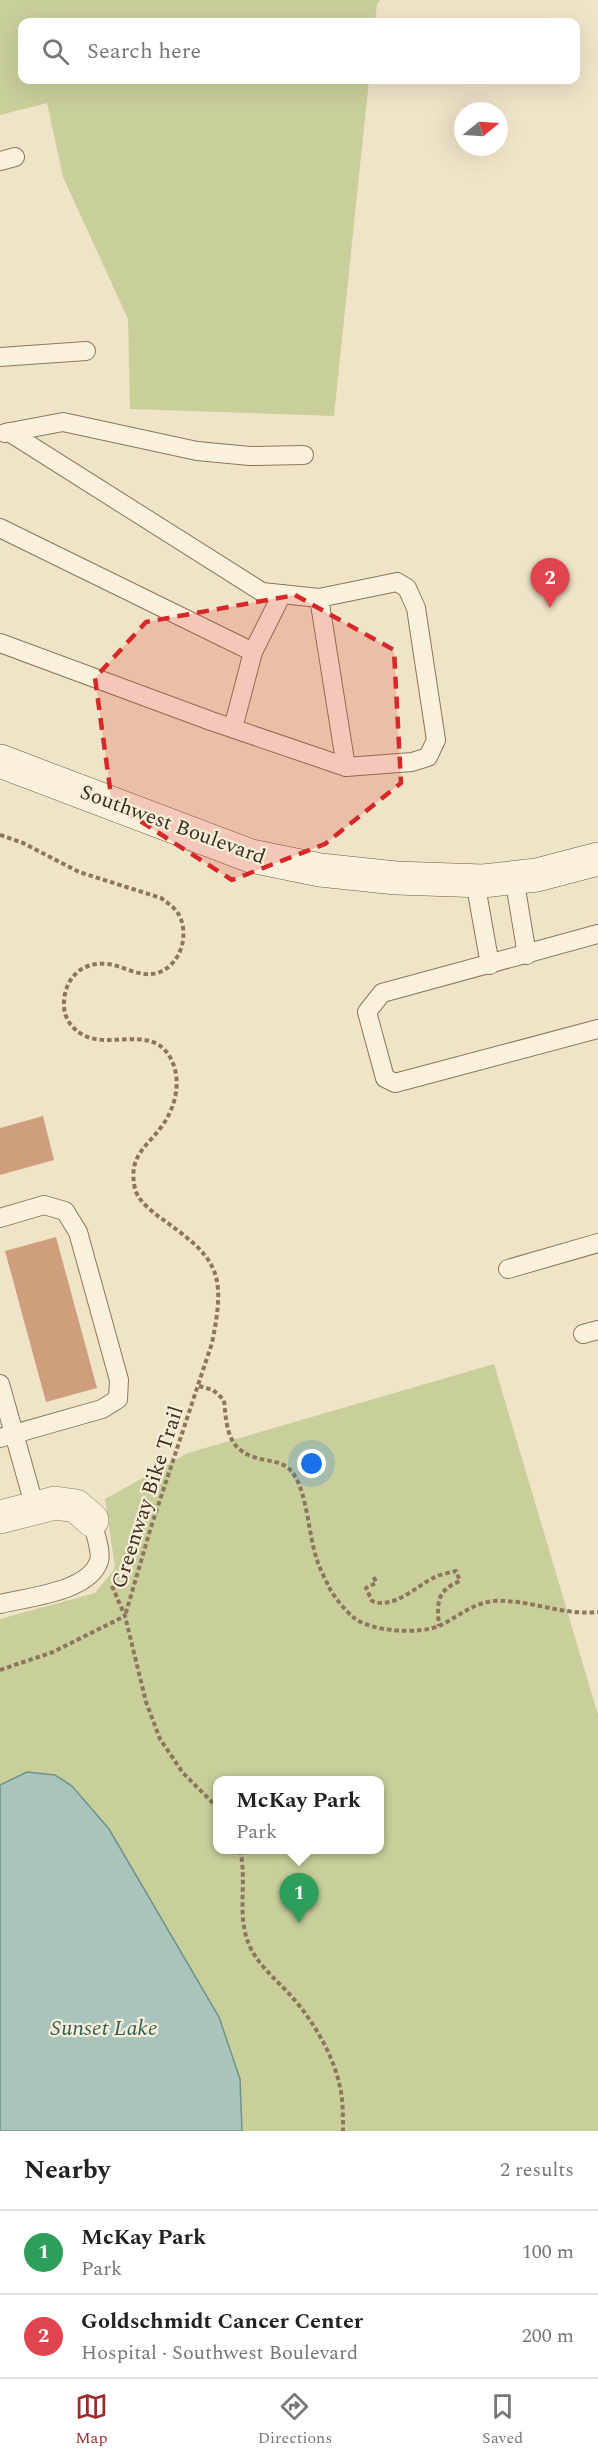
<!DOCTYPE html>
<meta charset="utf-8">
<style>
:root{--surface:#fff;--page:#f6f6f6;--text:#222;--muted:#767676;--line:#e0e0e0;--accent:#9e2a2b}
body{margin:0;font-family:Spectral,serif;background:var(--page);color:var(--text)}
.compass{position:absolute;left:454px;top:102px;width:54px;height:54px;border-radius:50%;background:var(--surface);box-shadow:0 6px 24px #0002;rotate:72deg}
.you{position:absolute;left:312px;top:1464px;width:21px;height:21px;margin:-15px;border:4px solid #fff;border-radius:50%;background:#1a73e8;box-shadow:0 0 0 9px #1a73e833}
.badge{display:grid;place-items:center;width:39px;height:39px;border-radius:50%;background:var(--accent);color:#fff;font-size:20px;font-weight:700}
.pin{position:absolute;translate:-50% -50px;filter:drop-shadow(0 2px 3px #0008)}
.pin::after{content:'';position:absolute;top:32px;width:21px;height:18px;background:inherit;clip-path:polygon(0 0,100% 0,50% 100%)}
.popup{position:absolute;left:213px;top:1776px;width:171px;height:78px;box-sizing:border-box;display:grid;place-content:center;border-radius:12px;background:var(--surface);filter:drop-shadow(0 2px 4px #0005);font-size:20px;white-space:nowrap;color:var(--muted)}
.popup b{font-size:22px;color:var(--text)}
.popup::after{content:'';position:absolute;left:50%;top:100%;margin-left:-12px;border:12px solid transparent;border-top-color:var(--surface)}
.list{margin:0;padding:0;list-style:none}
h2{display:flex;justify-content:space-between;align-items:center;height:78px;margin:0;padding:0 24px;font-size:26px}
h2 small{font-size:20px;font-weight:400;color:var(--muted)}
.list li{display:grid;grid-template-columns:39px 1fr auto;gap:18px;align-items:center;box-sizing:border-box;height:84px;padding:0 24px;border-top:2px solid var(--line)}
.list b{display:block;font-size:22px;white-space:nowrap}
.list p{margin:0;font-size:20px;white-space:nowrap;color:var(--muted)}
.list em{font-size:20px;font-style:normal;color:var(--muted)}
.icon{flex:none;width:33px;height:33px;fill:none;stroke:currentColor;stroke-width:2;stroke-linecap:round;stroke-linejoin:round}
.map{position:relative;flex:none;width:598px;height:2131px;overflow:hidden}
.search{position:absolute;background:var(--surface);box-shadow:0 6px 24px #0002;left:18px;right:18px;top:18px;height:66px;display:flex;align-items:center;gap:15px;box-sizing:border-box;padding:0 21px;border-radius:12px;color:var(--muted);font-size:22px}
.sheet{height:246px;background:var(--surface)}
nav{display:flex;justify-content:space-around;align-items:center;box-sizing:border-box;height:84px;border-top:2px solid var(--line);background:var(--surface);font-size:16px;color:var(--muted)}
nav a{display:grid;justify-items:center;gap:3px}
nav .on{color:var(--accent)}
.map>svg:first-child{display:block}
</style>
<div class="map">
<svg width="598" height="2131" viewBox="0 0 598 2131">
<rect width="100%" height="100%" fill="#f0e4c8"/>
<g fill="#c9cf9b" fill-rule="evenodd">
<path d="M0,0H380L377,4L375,22H22V80H369L334,416L130,409L128,319L63,177L47,103L0,115Z"/>
<path d="M494,1364L598,1715V2131H0V1619L95,1593L115,1568L105,1499L188,1453ZM218,1780H380V1850H218Z"/>
</g>
<path fill="#a9c4bc" stroke="#6f938a" stroke-width="1.5" d="M27,1772L55,1775L72,1786L109,1829L219,2017L240,2079L242,2131H0V1785Z"/>
<g fill="#cf9f7d">
<path d="M43,1116L54,1160L0,1175V1128Z"/>
<path d="M56,1237L97,1388L46,1402L5,1251Z"/>
</g>
<g fill="none" stroke-linecap="round" stroke-linejoin="round">
<defs>
<g id="service">
<path d="M0,161L15,157"/>
<path d="M0,357L86,351"/>
<path d="M5,433L63,422L197,451L250,456L304,455"/>
<path d="M0,528L253,652L282,594"/>
<path d="M319,598L346,767"/>
<path d="M0,643L211,721L346,767L412,762L428,757L436,740L416,608L407,588L397,582L319,598L262,592L9,432"/>
<path d="M233,728L253,652"/>
<path d="M514,877L527,955"/>
<path d="M475,881L490,965"/>
<path d="M598,934L382,993L367,1012L385,1078L395,1083L598,1029"/>
<path d="M0,1218L44,1205L65,1211L78,1232L119,1380L118,1399L102,1409L0,1438"/>
<path d="M508,1269L598,1243"/>
<path d="M583,1334L598,1330"/>
<path d="M0,1384L35,1508"/>
<path d="M0,1604C28,1597 89,1592 99,1561C102,1551 94,1531 92,1520"/>
</g>
<path id="minor" d="M0,1517L55,1503L76,1506L92,1520"/>
<path id="secondary" d="M0,761L251,856L320,870L396,878L483,881L537,875L598,859"/>
</defs>
<use href="#service" stroke="#8d765c" stroke-width="20"/>
<use href="#minor" stroke="#8d765c" stroke-width="34"/>
<use href="#secondary" stroke="#6f573f" stroke-width="34"/>
<g stroke="#8d765c" stroke-width="4" stroke-dasharray="4.5 3" stroke-linecap="butt">
<path d="M0,835L23,843L79,872L161,898C168,903 176,908 180,917C189,937 180,966 157,973C140,978 124,966 108,964C82,961 65,978 64,1002C63,1017 71,1028 83,1035C109,1049 149,1026 168,1054C183,1076 177,1105 162,1126C145,1149 128,1156 135,1189C138,1200 149,1209 158,1216C217,1258 227,1270 212,1343L151,1527L125,1616"/>
<path d="M199,1386L213,1390L224,1400C227,1432 228,1453 265,1460C276,1462 285,1463 293,1473C308,1495 308,1534 317,1560C320,1570 326,1580 330,1589C335,1598 345,1610 353,1617C370,1632 421,1635 441,1625C459,1616 473,1603 494,1601C529,1599 563,1616 598,1612"/>
<path d="M374,1577L376,1583L366,1588L372,1601C393,1610 417,1586 433,1578C440,1574 449,1573 456,1571L460,1581C436,1591 437,1603 439,1626"/>
<path d="M112,1586L125,1616L146,1702L160,1739L183,1773L218,1808"/>
<path d="M0,1670L53,1652L125,1616"/>
<path d="M240,1850C248,1882 235,1917 251,1949C261,1968 278,1981 292,1997C316,2024 338,2063 342,2099C343,2109 343,2120 343,2131"/>
</g>
<use href="#service" stroke="#faf1dc" stroke-width="18"/>
<use href="#minor" stroke="#faf1dc" stroke-width="33"/>
<use href="#secondary" stroke="#faf1dc" stroke-width="33"/>
</g>
<path fill="#d62828" fill-opacity="0.2" stroke="#d62828" stroke-width="4.5" stroke-dasharray="12 8" stroke-linejoin="round" d="M295,595L394,650L401,783L325,844L232,880L112,803L95,678L146,622Z"/>
<g text-anchor="middle" stroke-width="4.5" stroke-linejoin="round" paint-order="stroke">
<g font-size="21" fill="#3d2e20" stroke="#f7eed8">
<text transform="translate(173 824) rotate(20)" y="7">Southwest Boulevard</text>
<text transform="translate(147 1497) rotate(-72)" y="7">Greenway Bike Trail</text>
</g>
<g font-size="22" font-style="italic" fill="#2f5d5a" stroke="#f7eed8">
<text x="104" y="2035">Sunset Lake</text>
</g>
</g>
</svg>
<svg class="compass" viewBox="-18 -18 36 36"><path d="M0-13l5 13h-10z" fill="#e53935"/><path d="M0 13l5-13h-10z" fill="#767676"/></svg>
<div class="you"></div>
<div class="pin badge" style="left:299px;top:1923px;background:#2e9e5b">1</div>
<div class="popup"><b>McKay Park</b>Park</div>
<div class="pin badge" style="left:550px;top:608px;background:#e0444e">2</div>
<div class="search"><svg class="icon" aria-label="search" viewBox="0 0 24 24"><circle cx="10" cy="10" r="6"/><path d="M15 15l6 6"/></svg>Search here</div>
</div>
<section class="sheet">
<h2>Nearby<small>2 results</small></h2>
<ul class="list">
<li><span class="badge" style="background:#2e9e5b">1</span><div><b>McKay Park</b><p>Park</p></div><em>100 m</em></li>
<li><span class="badge" style="background:#e0444e">2</span><div><b>Goldschmidt Cancer Center</b><p>Hospital · Southwest Boulevard</p></div><em>200 m</em></li>
</ul>
</section>
<nav>
<a class="on"><svg class="icon" aria-label="map" viewBox="0 0 24 24"><path d="M3 6l6-2 6 2 6-2v14l-6 2-6-2-6 2zM9 4v14M15 6v14"/></svg>Map</a>
<a><svg class="icon" aria-label="directions" viewBox="0 0 24 24"><path d="M12 3l9 9-9 9-9-9zM9 14v-3h6M13 9l2 2-2 2"/></svg>Directions</a>
<a><svg class="icon" aria-label="saved" viewBox="0 0 24 24"><path d="M7 4h10v16l-5-4-5 4z"/></svg>Saved</a>
</nav>
